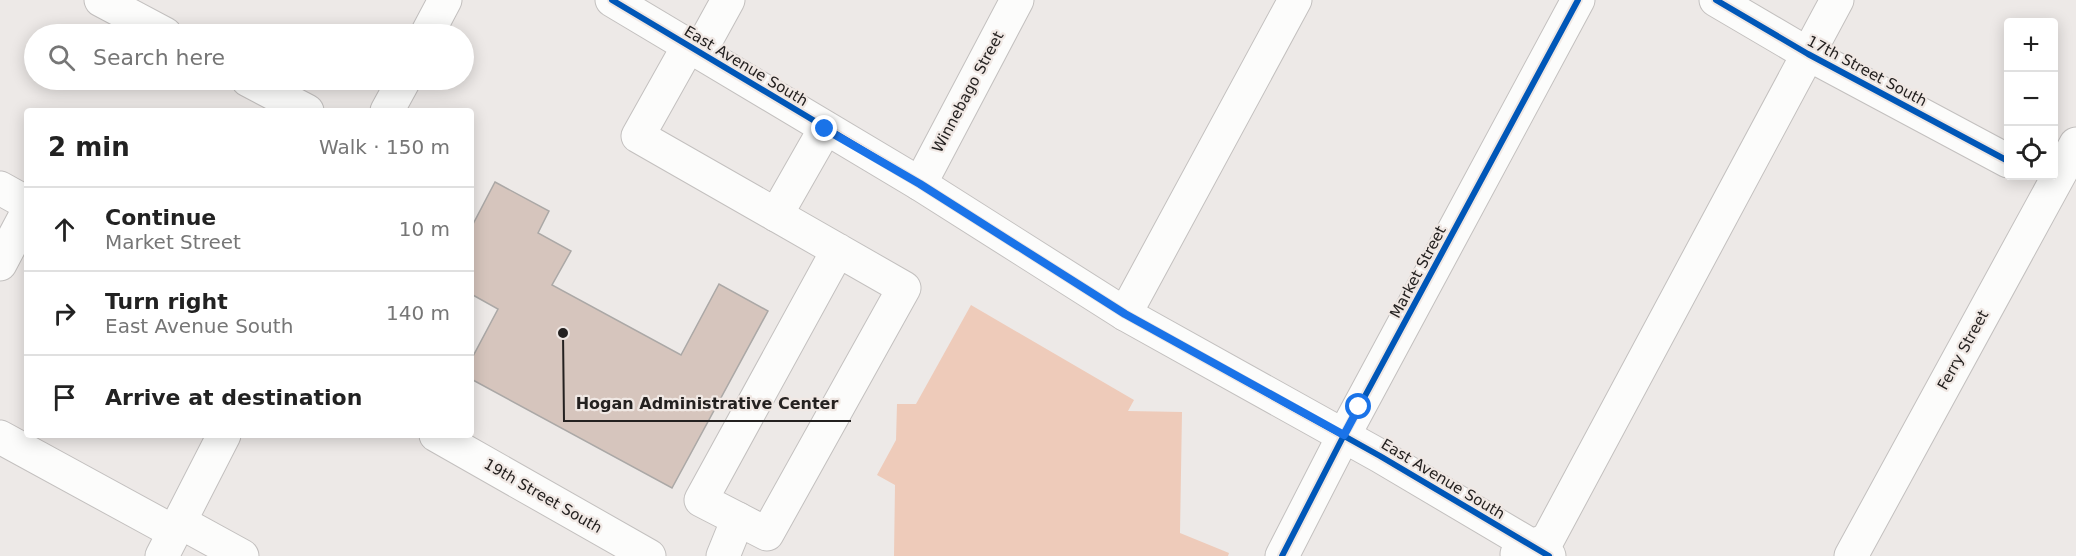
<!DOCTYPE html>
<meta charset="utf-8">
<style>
:root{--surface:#fff;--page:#f6f6f6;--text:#222;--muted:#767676;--line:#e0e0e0}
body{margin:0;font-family:"DejaVu Sans",sans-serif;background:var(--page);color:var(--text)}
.controls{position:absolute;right:18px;top:18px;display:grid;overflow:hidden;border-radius:6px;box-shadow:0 3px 15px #0003}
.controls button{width:54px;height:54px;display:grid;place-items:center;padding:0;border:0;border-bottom:2px solid var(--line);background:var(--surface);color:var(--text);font:30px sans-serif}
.stop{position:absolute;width:18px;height:18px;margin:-14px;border:4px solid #1a73e8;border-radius:50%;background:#fff}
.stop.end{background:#1a73e8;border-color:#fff;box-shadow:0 2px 6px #0008}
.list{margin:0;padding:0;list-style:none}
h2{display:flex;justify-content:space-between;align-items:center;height:78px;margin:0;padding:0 24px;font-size:26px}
h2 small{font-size:20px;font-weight:400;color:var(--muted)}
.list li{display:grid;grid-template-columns:39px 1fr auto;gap:18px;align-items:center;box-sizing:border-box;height:84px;padding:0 24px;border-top:2px solid var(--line)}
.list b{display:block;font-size:22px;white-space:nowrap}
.list p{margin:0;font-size:20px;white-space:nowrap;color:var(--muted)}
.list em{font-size:20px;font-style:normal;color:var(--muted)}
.icon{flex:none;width:33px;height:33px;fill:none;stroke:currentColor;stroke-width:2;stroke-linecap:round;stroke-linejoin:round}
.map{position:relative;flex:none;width:2076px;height:556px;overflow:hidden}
.search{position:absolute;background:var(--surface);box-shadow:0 3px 15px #0003;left:24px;top:24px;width:450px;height:66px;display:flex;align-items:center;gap:15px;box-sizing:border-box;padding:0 21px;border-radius:33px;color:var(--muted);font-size:22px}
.panel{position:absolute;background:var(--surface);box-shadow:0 3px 15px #0003;left:24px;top:108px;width:450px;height:330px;border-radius:6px}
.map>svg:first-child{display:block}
</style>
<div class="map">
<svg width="2076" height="556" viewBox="0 0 2076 556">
<rect width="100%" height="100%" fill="#ede9e7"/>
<path fill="#eecbba" d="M971,305L1134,400L1128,411L1182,412L1180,533L1229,553L1228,556H894L895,485L877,475L896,440L897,404H916Z"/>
<path fill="#d6c5bd" stroke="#aba8a6" stroke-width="1.5" d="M495,182L549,211L538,233L571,251L552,285L681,355L719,284L768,311L672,488L471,379V360L498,309L471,294V228Z"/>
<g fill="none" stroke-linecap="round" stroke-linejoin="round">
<defs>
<g id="minor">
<path d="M101,0L165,34"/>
<path d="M612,0L920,184L1125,314L1380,456L1549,556"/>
<path d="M1716,0L1808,54L2008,161"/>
<path d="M427,34L445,0"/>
<path d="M689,45L638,136C726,187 815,237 904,288L767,534L701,500L838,250"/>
<path d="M700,51L728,0"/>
<path d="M248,80L307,111"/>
<path d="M387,111L404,80"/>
<path d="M920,184L1017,0"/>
<path d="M0,188L27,203"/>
<path d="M776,215L825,129"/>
<path d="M0,264L27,213"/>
<path d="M1125,314L1295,0"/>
<path d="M436,435L649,556"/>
<path d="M0,437L174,532"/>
<path d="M180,522L242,556"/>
<path d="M1517,554L1548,539L1837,0"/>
<path d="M162,556L224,435"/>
<path d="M723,556L738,519"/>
<path d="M1282,556L1344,435L1578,0"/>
<path d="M1851,556L2076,144"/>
</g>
</defs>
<use href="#minor" stroke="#c3c0bf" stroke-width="35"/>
<use href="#minor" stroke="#fcfcfb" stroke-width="33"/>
<defs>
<g id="cycleway">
<path d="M612,0L920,184L1125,314L1380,456L1549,556"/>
<path d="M1716,0L1808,54L2008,161"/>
<path d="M1282,556L1344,435L1578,0"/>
</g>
</defs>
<use href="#cycleway" stroke="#f0e8e4" stroke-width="10"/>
<use href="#cycleway" stroke="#0057b8" stroke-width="6"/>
</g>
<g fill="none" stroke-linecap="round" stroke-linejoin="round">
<path stroke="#1a73e8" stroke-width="8" d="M825,129L920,184L1125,314L1344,435L1359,407"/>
</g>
<g text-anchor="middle" stroke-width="4.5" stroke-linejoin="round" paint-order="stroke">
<g font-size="15" fill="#242120" stroke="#f0e8e4">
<text transform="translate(746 66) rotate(31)" y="5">East Avenue South</text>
<text transform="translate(1867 71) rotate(28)" y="5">17th Street South</text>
<text transform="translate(968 92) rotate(-62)" y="5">Winnebago Street</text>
<text transform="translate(1418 272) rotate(-62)" y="5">Market Street</text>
<text transform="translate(1963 350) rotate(-61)" y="5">Ferry Street</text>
<text transform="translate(1443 479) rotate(31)" y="5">East Avenue South</text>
<text transform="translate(543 496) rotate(30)" y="5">19th Street South</text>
</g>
</g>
<path fill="none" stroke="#242120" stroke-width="2" d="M563 333L564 421H851"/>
<circle fill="#242120" stroke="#f0e8e4" stroke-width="2" cx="563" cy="333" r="6"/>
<g font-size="16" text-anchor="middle" font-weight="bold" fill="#242120" stroke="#f0e8e4" stroke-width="4.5" stroke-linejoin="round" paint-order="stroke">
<text x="707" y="409">Hogan Administrative Center</text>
</g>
</svg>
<div class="controls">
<button>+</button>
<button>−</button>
<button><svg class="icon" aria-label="locate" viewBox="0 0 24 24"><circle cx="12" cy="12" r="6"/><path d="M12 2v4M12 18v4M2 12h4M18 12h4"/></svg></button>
</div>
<div class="stop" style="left:1359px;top:407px"></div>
<div class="stop end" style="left:825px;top:129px"></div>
<div class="search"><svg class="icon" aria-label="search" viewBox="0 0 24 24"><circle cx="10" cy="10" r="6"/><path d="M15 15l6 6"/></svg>Search here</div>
<section class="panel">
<h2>2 min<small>Walk · 150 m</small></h2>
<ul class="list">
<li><svg class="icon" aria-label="ahead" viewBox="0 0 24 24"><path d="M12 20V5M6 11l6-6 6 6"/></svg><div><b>Continue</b><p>Market Street</p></div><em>10 m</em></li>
<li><svg class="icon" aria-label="right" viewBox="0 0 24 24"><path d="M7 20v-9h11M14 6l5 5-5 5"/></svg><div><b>Turn right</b><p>East Avenue South</p></div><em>140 m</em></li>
<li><svg class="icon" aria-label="arrive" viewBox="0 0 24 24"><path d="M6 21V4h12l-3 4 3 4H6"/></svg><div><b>Arrive at destination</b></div></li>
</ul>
</section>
</div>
